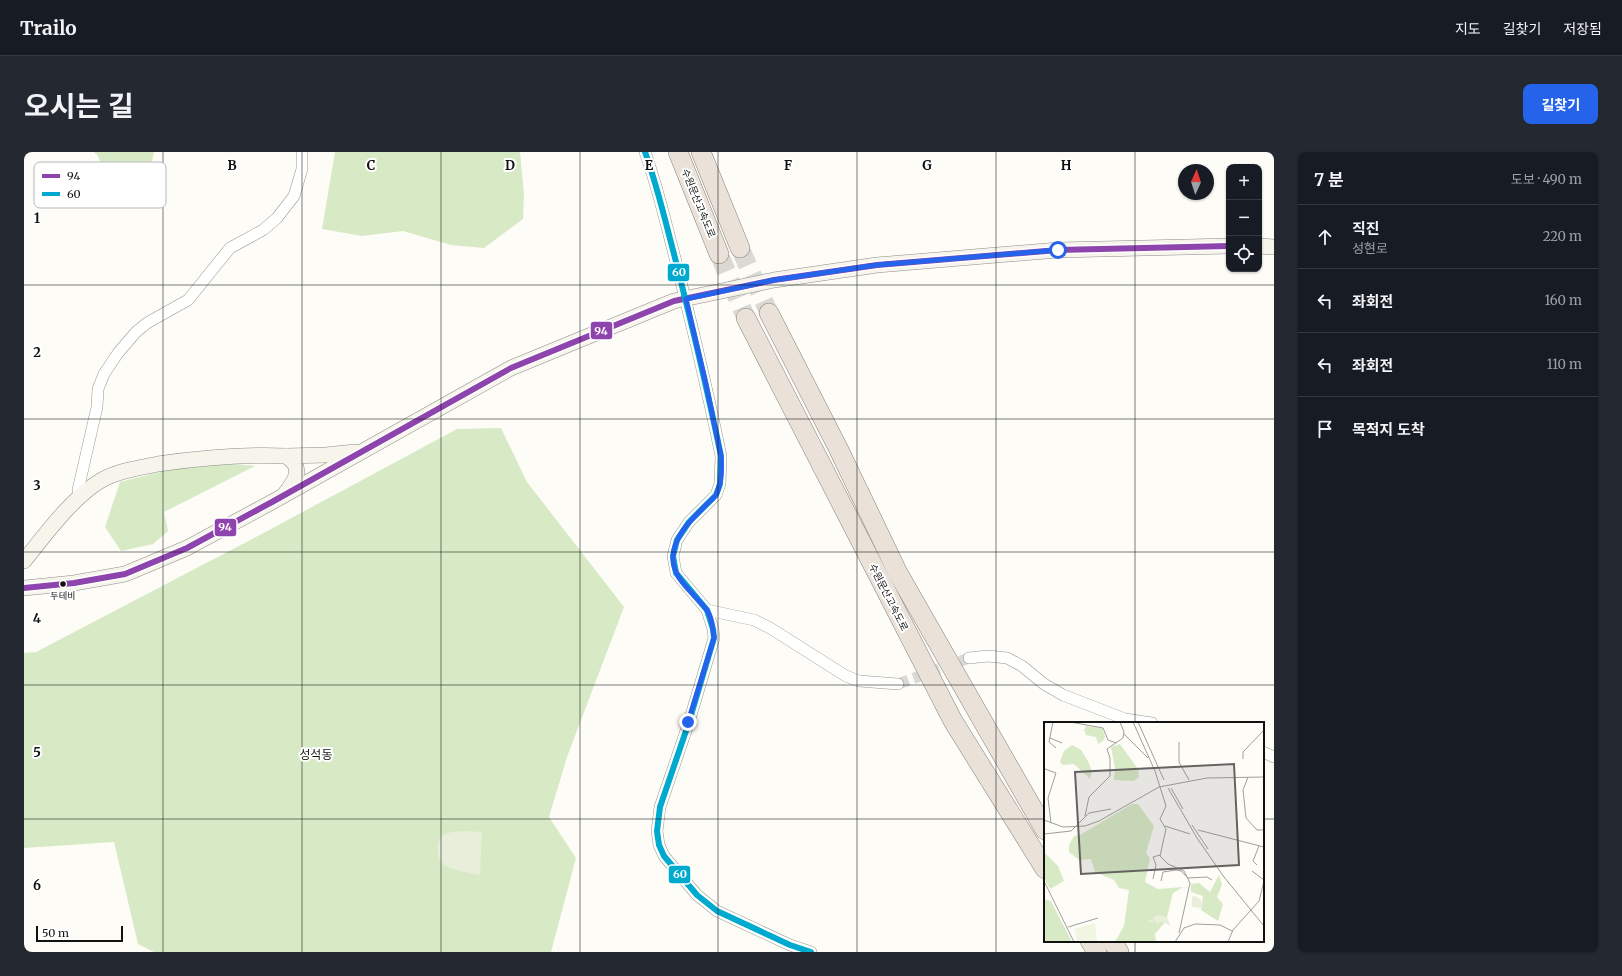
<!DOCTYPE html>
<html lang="ko">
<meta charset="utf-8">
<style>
:root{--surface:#171b24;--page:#242831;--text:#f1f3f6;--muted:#9ea1a6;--line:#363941;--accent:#2563eb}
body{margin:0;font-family:Merriweather,"Noto Sans KR",serif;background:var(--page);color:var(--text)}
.controls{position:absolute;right:12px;top:12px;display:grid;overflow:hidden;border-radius:8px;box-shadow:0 1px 3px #0004}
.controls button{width:36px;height:36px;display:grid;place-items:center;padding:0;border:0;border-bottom:1px solid var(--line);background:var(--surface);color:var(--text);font:20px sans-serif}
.compass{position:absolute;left:1154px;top:12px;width:36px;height:36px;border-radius:50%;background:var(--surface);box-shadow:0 1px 3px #0004;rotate:3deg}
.scale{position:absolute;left:12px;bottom:10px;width:87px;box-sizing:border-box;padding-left:4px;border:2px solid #111;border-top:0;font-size:11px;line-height:14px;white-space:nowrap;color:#111;-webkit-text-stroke:3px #fff;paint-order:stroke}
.stop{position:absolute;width:12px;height:12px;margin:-9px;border:3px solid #2563eb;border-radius:50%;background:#fff}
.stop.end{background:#2563eb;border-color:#fff;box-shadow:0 1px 4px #0008}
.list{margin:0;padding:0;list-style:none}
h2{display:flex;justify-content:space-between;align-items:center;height:52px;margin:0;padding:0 16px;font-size:17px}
h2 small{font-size:13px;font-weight:400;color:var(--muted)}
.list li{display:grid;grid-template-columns:26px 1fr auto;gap:12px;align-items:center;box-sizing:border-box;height:64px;padding:0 16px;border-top:1px solid var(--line)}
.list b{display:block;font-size:15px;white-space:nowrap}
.list p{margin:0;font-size:13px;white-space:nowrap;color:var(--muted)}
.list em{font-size:13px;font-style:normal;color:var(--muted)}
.icon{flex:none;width:22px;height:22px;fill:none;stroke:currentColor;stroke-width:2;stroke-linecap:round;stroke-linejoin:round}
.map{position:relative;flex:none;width:1250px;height:800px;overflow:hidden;border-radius:8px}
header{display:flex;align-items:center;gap:24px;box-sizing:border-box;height:56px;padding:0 20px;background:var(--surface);border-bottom:1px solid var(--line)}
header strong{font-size:19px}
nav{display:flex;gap:22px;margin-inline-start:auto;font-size:14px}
.intro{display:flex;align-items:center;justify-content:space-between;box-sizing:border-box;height:96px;padding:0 24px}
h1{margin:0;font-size:28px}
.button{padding:10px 18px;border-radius:8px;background:var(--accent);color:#fff;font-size:14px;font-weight:700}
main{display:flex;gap:24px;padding:0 24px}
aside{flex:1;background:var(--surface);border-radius:8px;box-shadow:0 1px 3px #0004}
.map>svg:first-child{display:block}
</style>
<header>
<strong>Trailo</strong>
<nav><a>지도</a><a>길찾기</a><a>저장됨</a></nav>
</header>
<div class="intro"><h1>오시는 길</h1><a class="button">길찾기</a></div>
<main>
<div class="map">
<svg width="1250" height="800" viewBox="0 0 1250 800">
<rect width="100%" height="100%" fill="#fdfcf7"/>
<g fill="#d8eac5">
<path d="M70,0H130L124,25L109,56L88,46L74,4Z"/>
<path d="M311,0H496L500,43L499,67L460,96L427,93L379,79L338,84L298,77Z"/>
<path d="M477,276L503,330L600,455L543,605L525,665L552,706L527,800H130L114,792L90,690L0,696V501L12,500L234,384L433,277Z"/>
<path d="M211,312L231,314L140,360L144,379L129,392L97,399L81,375L96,330L160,314Z"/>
</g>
<path fill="#e9eedb" d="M441,679L458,680L456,723C446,721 425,718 418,711C415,708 414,703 414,699C412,680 426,680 441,679Z"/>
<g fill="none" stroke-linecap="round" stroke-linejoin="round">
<path stroke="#dad9d4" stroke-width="11" stroke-dasharray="11 5.5" stroke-linecap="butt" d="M874,532L945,506"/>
<g stroke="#dad9d4" stroke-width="19" stroke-dasharray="19 10" stroke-linecap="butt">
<path d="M716,96L745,161"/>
<path d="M695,102L722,166"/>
</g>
<defs>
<g id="street">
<path d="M621,0C633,33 641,68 650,102C667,169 683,236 697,304L696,332L692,343L665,370L653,388L649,404L652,421L683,458L689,477L690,486L665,570L636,655L633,679L635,693L640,704L673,743L693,759L766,793L787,800"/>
<path d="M55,346L54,338L73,255L74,237L80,222L94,201L112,180L123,171L164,148L206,96L239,78L253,66L270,44L278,17V0"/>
<path d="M683,458L730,468L746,476L822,524L835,529L874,532"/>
<path d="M945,506L964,504L983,506L998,514L1020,532L1039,543L1101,567L1128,571"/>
<path d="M1239,600L1250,605"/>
</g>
<g id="secondary">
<path d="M1235,94L1250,95"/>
<path d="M260,343C271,329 281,316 262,304L302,303L331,300"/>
<path d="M0,409C21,383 47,347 76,329C93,319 114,316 134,312C176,306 219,302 262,304"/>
<path d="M0,436L50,431L101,422L163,396L248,350L487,216L650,149L750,128L853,113L1034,98L1205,94"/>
</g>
<g id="highway">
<path d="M654,0L695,102"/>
<path d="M677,0L716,96"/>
<path d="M745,161L814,296L874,421L1021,678"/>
<path d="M722,166L929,569L1021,717"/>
<path d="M1066,789L1073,800"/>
<path d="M1088,789L1095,800"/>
</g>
</defs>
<use href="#street" stroke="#979795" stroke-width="12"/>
<use href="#secondary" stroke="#8e8d8b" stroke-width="16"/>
<use href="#highway" stroke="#858482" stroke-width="20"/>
<use href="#street" stroke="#fffffe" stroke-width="11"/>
<use href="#secondary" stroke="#f6f4eb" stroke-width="15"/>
<use href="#highway" stroke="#eae1d8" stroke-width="19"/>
<defs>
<path id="bus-1" d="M0,436L50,431L101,422L163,396L248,350L487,216L650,149L750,128L853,113L1034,98L1205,94"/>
<path id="bus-2" d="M621,0C633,33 641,68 650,102C667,169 683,236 697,304L696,332L692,343L665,370L653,388L649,404L652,421L683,458L689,477L690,486L665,570L636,655L633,679L635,693L640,704L673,743L693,759L766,793L787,800"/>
</defs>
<use href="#bus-1" stroke="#fff" stroke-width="9"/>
<use href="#bus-2" stroke="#fff" stroke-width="9"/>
<use href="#bus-1" stroke="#8e44ad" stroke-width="6"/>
<use href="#bus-2" stroke="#00a9ce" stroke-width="6"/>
</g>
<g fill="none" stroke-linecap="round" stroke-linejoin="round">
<path stroke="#2563eb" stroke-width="5" d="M664,570L690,486C689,477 688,464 682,457C670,441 647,426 649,404C650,384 667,368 681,354C684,351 689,347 692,343C698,332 698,316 697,304L682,232L662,147L750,128L853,113L1034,98"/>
</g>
<path fill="none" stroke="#111" stroke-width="1" stroke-opacity="0.55" d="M139,0V800M278,0V800M417,0V800M556,0V800M694,0V800M833,0V800M972,0V800M1111,0V571M0,133H1250M0,267H1250M0,400H1250M0,533H1250M0,667H1021M1239,667H1250M1111,789V800"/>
<circle fill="#111" stroke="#fff" stroke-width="1.5" cx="39" cy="432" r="3.5"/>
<g text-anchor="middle" stroke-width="4" stroke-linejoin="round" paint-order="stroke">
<g font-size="9" fill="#111" stroke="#fff">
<text x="39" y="447">두테비</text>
</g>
<g font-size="10" fill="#111" stroke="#fff">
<text transform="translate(675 51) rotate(68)" y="4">수원문산고속도로</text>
<text transform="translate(865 445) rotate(63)" y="4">수원문산고속도로</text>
</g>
<g font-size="12" fill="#111" stroke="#fff">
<text x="292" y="607">성석동</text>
</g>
</g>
<g transform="translate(1020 570)">
<rect width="220" height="220" fill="#fdfcf7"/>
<path d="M42,4L58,6L61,15L59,19L54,22L52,15L42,13L40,8ZM76,22L94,47L95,55L90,59L70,58L71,46L67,25ZM28,23L37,28L44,39L48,49L46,57L30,42L19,43L16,40L20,29ZM88,82H94L110,104L102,131L106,136L101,160L114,167L139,165L129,171L122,199L111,212L112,220H71L80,204L85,168L75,166L70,158L51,150L47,137L35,138L25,130V123L30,114L36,113ZM1,131L14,144L20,159L6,167L0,156ZM175,153L178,163L173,175L179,182L174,199L157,188L159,174L147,170V162L155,161L166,170ZM0,177L7,179L28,220H0Z" fill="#d8eac5"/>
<path d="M151,174L157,178L158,186L148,185V175ZM117,193L123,196L127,204L117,199L113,202L111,199L105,201V197L109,198L110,195Z" fill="#e9eedb"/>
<path d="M51,201L53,220H34L30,207Z" fill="#f0f6e1"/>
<path fill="none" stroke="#9f9e9b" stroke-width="1" d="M9,0L5,20L12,26M26,0L59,6L64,18L72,21M89,0L111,49L122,84L116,97L122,107L116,134L124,142L140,149L146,161L135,211M94,0L120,58M80,12L104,36M6,16L18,21M135,20V40L145,58M199,37V30L220,8M1,47L12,51L4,76L7,101M204,55L199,68L202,96L213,108H220M124,66L153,116L180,155L220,204M127,66L139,87M41,94L45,75L66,54V36L63,27L79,16L80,10L76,0M0,98L19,105L41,104L55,99L115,65L163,56L220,55M148,103L164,127M121,104L146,112M154,108L220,125M0,112L27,109L45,91L67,87M213,143L209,139L215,124M208,149L220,158M109,157L112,143L109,135L116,133M0,159L30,220M117,159L119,150L132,148L137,149L144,156L163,155L168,158M24,205L54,196M131,220L140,206L151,202L176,203L188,209M184,220L189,208L215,179L220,159"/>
<path fill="#646362" fill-opacity="0.15" stroke="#646362" stroke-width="2" d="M190,42L195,143L37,152L31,50Z"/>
<rect width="220" height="220" fill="none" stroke="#111" stroke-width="2"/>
</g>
<rect x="10" y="10" width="132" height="46" rx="6" fill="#fff" stroke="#b8b8b8" stroke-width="1"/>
<rect x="18" y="22" width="18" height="4" fill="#8e44ad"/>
<rect x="18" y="40" width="18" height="4" fill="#00a9ce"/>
<g font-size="11" fill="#111">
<text x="43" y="28">94</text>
<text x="43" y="46">60</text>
</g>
<g font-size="13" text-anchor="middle" font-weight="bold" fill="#111" stroke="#fff" stroke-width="4" stroke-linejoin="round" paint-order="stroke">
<text x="208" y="18">B</text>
<text x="347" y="18">C</text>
<text x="486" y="18">D</text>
<text x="625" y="18">E</text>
<text x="764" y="18">F</text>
<text x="903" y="18">G</text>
<text x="1042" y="18">H</text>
<text x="13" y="71">1</text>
<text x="13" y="205">2</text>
<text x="13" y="338">3</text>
<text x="13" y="471">4</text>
<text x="13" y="605">5</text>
<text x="13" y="738">6</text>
</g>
<g stroke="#fff" stroke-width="1.5">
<rect x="643" y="111" width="23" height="19" rx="4" fill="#00a9ce"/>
<rect x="566" y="169" width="23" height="19" rx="4" fill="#8e44ad"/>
<rect x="190" y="366" width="23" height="19" rx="4" fill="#8e44ad"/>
<rect x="644" y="713" width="23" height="19" rx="4" fill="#00a9ce"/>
</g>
<g font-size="11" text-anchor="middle" font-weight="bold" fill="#fff">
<text x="655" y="124">60</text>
<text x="577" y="183">94</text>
<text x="201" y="379">94</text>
<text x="656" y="726">60</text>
</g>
</svg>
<div class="controls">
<button>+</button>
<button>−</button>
<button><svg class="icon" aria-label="locate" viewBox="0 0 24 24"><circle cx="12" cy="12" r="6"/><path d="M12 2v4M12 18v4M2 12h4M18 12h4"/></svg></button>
</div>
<svg class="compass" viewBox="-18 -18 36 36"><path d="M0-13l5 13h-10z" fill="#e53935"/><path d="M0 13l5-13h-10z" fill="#9ea1a6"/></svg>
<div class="scale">50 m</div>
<div class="stop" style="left:1034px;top:98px"></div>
<div class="stop end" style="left:664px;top:570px"></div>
</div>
<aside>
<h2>7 분<small>도보 · 490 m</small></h2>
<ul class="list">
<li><svg class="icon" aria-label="ahead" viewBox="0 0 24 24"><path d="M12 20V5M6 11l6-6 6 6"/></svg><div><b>직진</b><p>성현로</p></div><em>220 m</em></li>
<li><svg class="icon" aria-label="left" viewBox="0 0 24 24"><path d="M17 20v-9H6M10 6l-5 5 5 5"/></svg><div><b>좌회전</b></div><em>160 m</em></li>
<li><svg class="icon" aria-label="left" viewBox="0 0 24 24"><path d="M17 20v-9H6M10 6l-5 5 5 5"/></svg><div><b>좌회전</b></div><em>110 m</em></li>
<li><svg class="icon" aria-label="arrive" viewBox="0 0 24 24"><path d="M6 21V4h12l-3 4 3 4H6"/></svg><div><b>목적지 도착</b></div></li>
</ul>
</aside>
</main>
